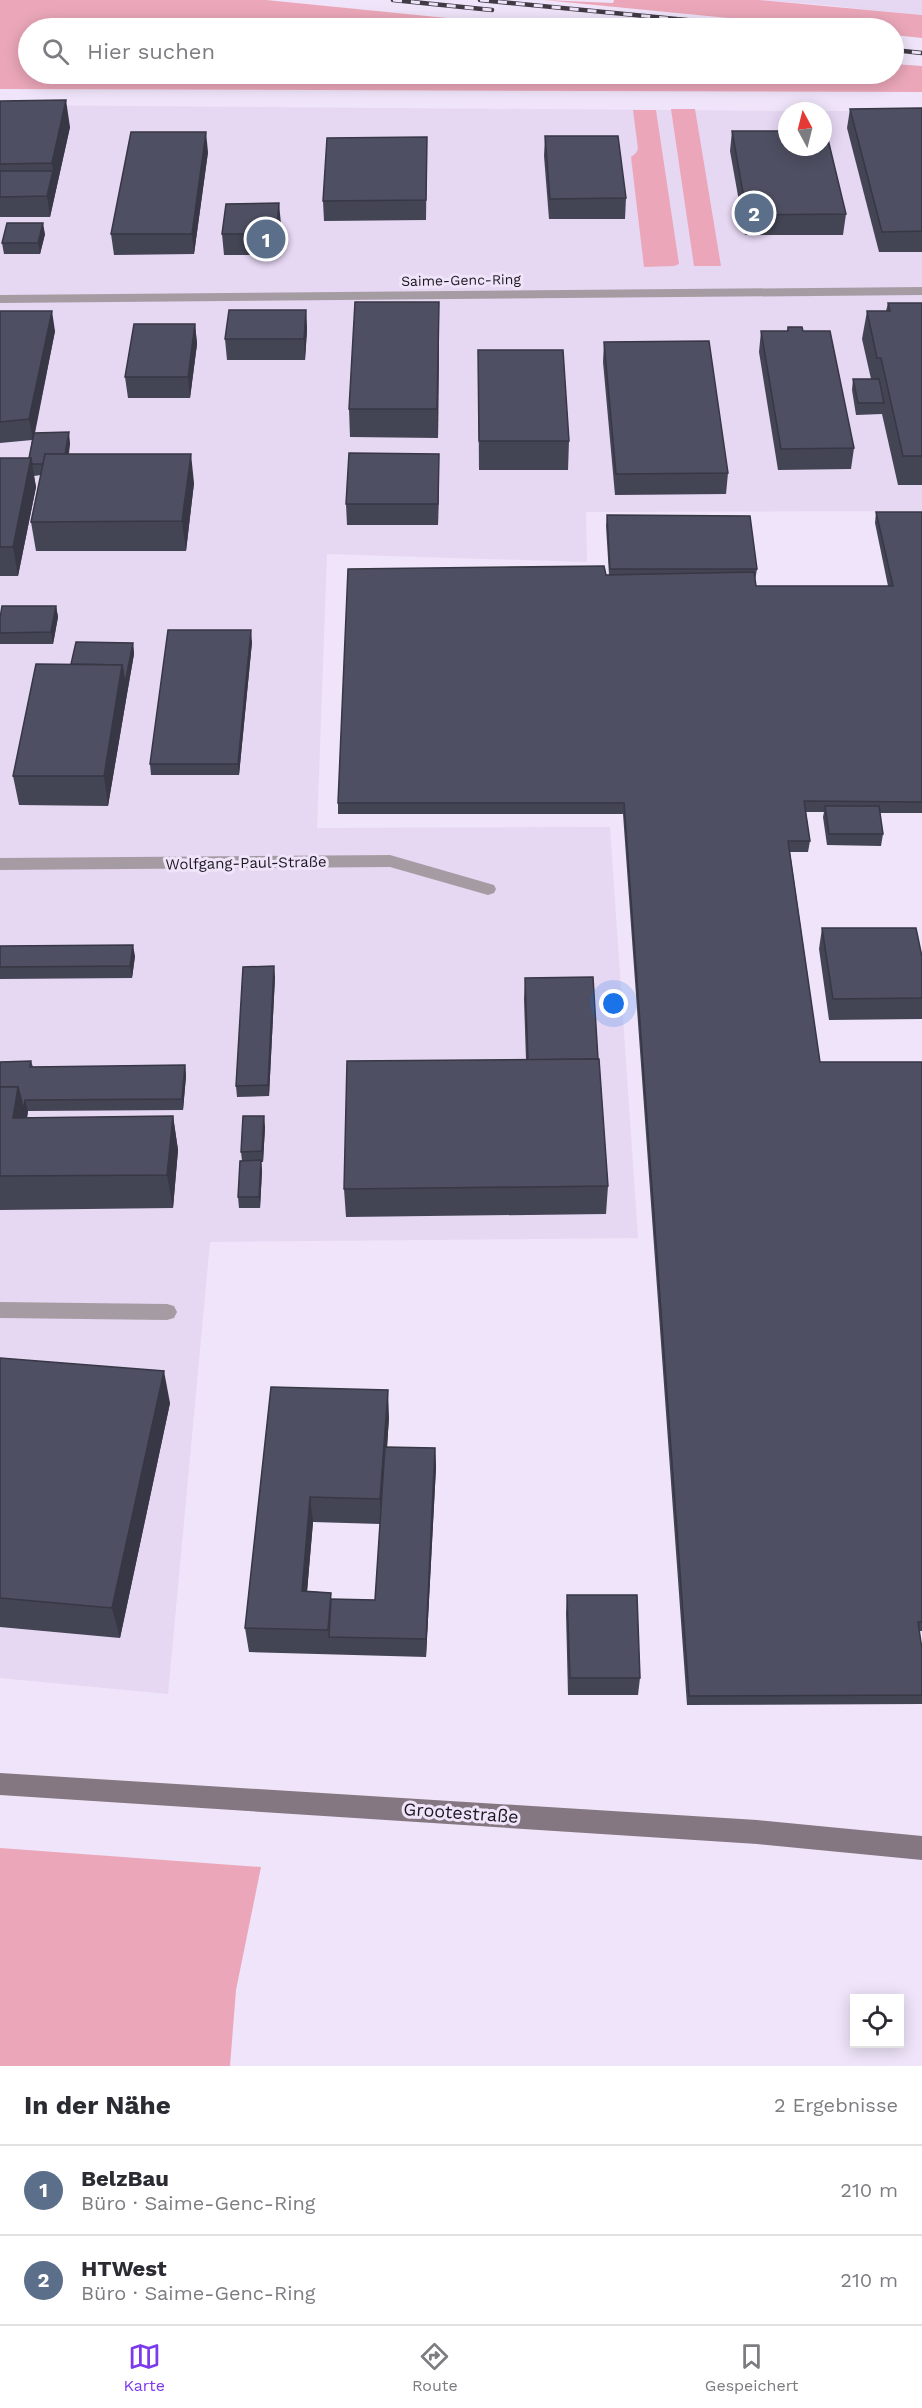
<!DOCTYPE html>
<html lang="de">
<meta charset="utf-8">
<style>
:root{--surface:#fff;--page:#f7f7f7;--text:#2b2b33;--muted:#7c7c81;--line:#e1e1e2;--accent:#7c3aed}
body{margin:0;font-family:"Work Sans",sans-serif;background:var(--page);color:var(--text)}
.controls{position:absolute;right:18px;bottom:18px;display:grid;overflow:hidden;border-radius:0px;box-shadow:0 3px 15px #0003}
.controls button{width:54px;height:54px;display:grid;place-items:center;padding:0;border:0;border-bottom:2px solid var(--line);background:var(--surface);color:var(--text);font:30px sans-serif}
.compass{position:absolute;left:778px;top:102px;width:54px;height:54px;border-radius:50%;background:var(--surface);box-shadow:0 3px 15px #0003;rotate:353deg}
.you{position:absolute;left:614px;top:1004px;width:21px;height:21px;margin:-15px;border:4px solid #fff;border-radius:50%;background:#1a73e8;box-shadow:0 0 0 9px #1a73e833}
.badge{display:grid;place-items:center;width:39px;height:39px;border-radius:50%;background:var(--accent);color:#fff;font-size:20px;font-weight:700}
.pin{position:absolute;translate:-50% -50%;border:3px solid #fff;box-shadow:0 2px 6px #0006}
.list{margin:0;padding:0;list-style:none}
h2{display:flex;justify-content:space-between;align-items:center;height:78px;margin:0;padding:0 24px;font-size:26px}
h2 small{font-size:20px;font-weight:400;color:var(--muted)}
.list li{display:grid;grid-template-columns:39px 1fr auto;gap:18px;align-items:center;box-sizing:border-box;height:90px;padding:0 24px;border-top:2px solid var(--line)}
.list b{display:block;font-size:22px;white-space:nowrap}
.list p{margin:0;font-size:20px;white-space:nowrap;color:var(--muted)}
.list em{font-size:20px;font-style:normal;color:var(--muted)}
.icon{flex:none;width:33px;height:33px;fill:none;stroke:currentColor;stroke-width:2;stroke-linecap:round;stroke-linejoin:round}
.map{position:relative;flex:none;width:922px;height:2066px;overflow:hidden}
.search{position:absolute;background:var(--surface);box-shadow:0 3px 15px #0003;left:18px;right:18px;top:18px;height:66px;display:flex;align-items:center;gap:15px;box-sizing:border-box;padding:0 21px;border-radius:33px;color:var(--muted);font-size:22px}
.sheet{height:258px;background:var(--surface)}
nav{display:flex;justify-content:space-around;align-items:center;box-sizing:border-box;height:84px;border-top:2px solid var(--line);background:var(--surface);font-size:16px;color:var(--muted)}
nav a{display:grid;justify-items:center;gap:3px}
nav .on{color:var(--accent)}
.map>svg:first-child{display:block}
</style>
<div class="map">
<svg width="922" height="2066" viewBox="0 0 922 2066">
<rect width="100%" height="100%" fill="#efe4f9"/>
<g fill="#e6d7f3">
<path d="M759,0H922V15L824,5Z"/>
<path d="M0,105L787,111V147H823V111H922V511L586,512L587,562L327,554L317,828L610,827L638,1238L210,1242L168,1694L0,1678Z"/>
</g>
<g fill="#eba7b9">
<path d="M0,0H266L547,28H28V74H894V64L922,66V92L0,89Z"/>
<path d="M544,0L613,3L614,0H759L922,15V38L894,35V28H830Z"/>
<path d="M671,109H695L721,266H694Z"/>
<path d="M633,110H656L679,264L674,266L644,267L631,157L636,153L638,149Z"/>
<path d="M0,1848L261,1867L236,1990L230,2066H0Z"/>
</g>
<g fill="none" stroke-linecap="round" stroke-linejoin="round">
<path fill="#a59ca3" fill-rule="evenodd" d="M0,1302L167,1304L174,1306L177,1312L174,1318L167,1320L0,1318Z"/>
<g fill="#a59ca3" fill-rule="evenodd">
<path d="M922,287V295L0,303V295Z"/>
<path d="M390,855L494,885L496,889L494,893L488,895L390,867L0,870V858Z"/>
</g>
<path fill="#847781" fill-rule="evenodd" d="M0,1773L757,1820L922,1836V1860L757,1844L0,1795Z"/>
<defs>
<g id="rail">
<path d="M393,0L492,10"/>
<path d="M480,0L768,28"/>
<path d="M894,50L922,53"/>
</g>
</defs>
<use href="#rail" stroke="#403b45" stroke-width="4.5"/>
<use href="#rail" stroke="#efe4f9" stroke-width="3" stroke-dasharray="9" stroke-linecap="butt"/>
</g>
<g fill="#434454" fill-rule="evenodd">
<path d="M0,101L70,127L50,217H0Z"/>
<path d="M922,108V252H879L847,128L850,109Z"/>
<path d="M732,131L846,214L843,235H745L730,151Z"/>
<path d="M545,136L626,198L625,219H549L544,156Z"/>
<path d="M427,137L426,220L324,221L323,201Z"/>
<path d="M208,152L194,254L114,255L111,234Z"/>
<path d="M281,224L278,255H224L222,234Z"/>
<path d="M45,234L40,254H4L2,243Z"/>
<path d="M888,303H922V485H898L882,414L856,415L852,390L853,379H871L862,339L867,311H886Z"/>
<path d="M306,310L307,330L305,360H227L225,339Z"/>
<path d="M0,311L55,331L35,433L70,443L69,454L194,483L186,551H36L31,522L41,475L34,476L36,487L18,576H0V458H29L32,440L0,443Z"/>
<path d="M195,324L197,344L190,398H128L125,377Z"/>
<path d="M788,327L854,448L851,469L778,470L759,352L761,331H787Z"/>
<path d="M439,330L438,438L350,437L349,409Z"/>
<path d="M604,342L728,473L726,494L615,495L603,362Z"/>
<path d="M478,350L569,441L568,470H479Z"/>
<path d="M439,475L438,525H347L346,504Z"/>
<path d="M876,512H922V813H880L883,834L881,846L827,845L823,817L824,812H806L810,841L808,852H790L820,1062H922V1631H919L922,1649V1704L687,1705L623,814H338V803L606,575H609L606,526L607,515L757,569L755,581L756,586H888L875,523Z"/>
<path d="M56,606L58,617L53,644H0V618Z"/>
<path d="M252,642L239,775H151L150,764Z"/>
<path d="M133,643L134,654L127,694L108,806L19,805L13,776L71,664Z"/>
<path d="M822,928L922,998V1019L829,1020L819,949Z"/>
<path d="M0,946L135,956L132,978L0,979Z"/>
<path d="M275,977L269,1096L237,1097L236,1086Z"/>
<path d="M525,978L598,1059L608,1186L606,1214L346,1217L344,1189L526,1060L524,999Z"/>
<path d="M31,1061L33,1067L185,1065L186,1076L183,1110L28,1111L27,1118L173,1116L178,1150L173,1208L0,1210V1062Z"/>
<path d="M265,1127L263,1162H261L262,1171L260,1208H239L238,1197L242,1161L241,1152Z"/>
<path d="M0,1358L170,1403L120,1638L0,1627Z"/>
<path d="M271,1387L389,1417L387,1447L435,1448L436,1467L426,1657L249,1652L245,1628ZM313,1522L380,1524L375,1600L331,1599V1593L307,1591Z"/>
<path d="M567,1595L640,1678L638,1695H568L566,1613Z"/>
</g>
<g fill="#373745">
<path d="M66,100L70,127L50,217L47,196L53,171L52,163Z"/>
<path d="M206,132L208,152L194,254L192,234Z"/>
<path d="M279,203L281,224L278,255L276,234Z"/>
<path d="M43,223L45,234L40,254L38,243Z"/>
<path d="M439,302V330L438,438L437,409Z"/>
<path d="M306,310L307,330L305,360L304,339Z"/>
<path d="M52,311L55,331L33,440L29,419Z"/>
<path d="M195,324L197,344L190,398L188,377Z"/>
<path d="M69,432L70,443L65,475L63,464Z"/>
<path d="M191,454L194,483L186,551L182,521Z"/>
<path d="M439,454V475L438,525V504Z"/>
<path d="M31,458L36,487L18,576L13,547Z"/>
<path d="M56,606L58,617L53,644L51,632Z"/>
<path d="M251,630L252,642L239,775L238,764Z"/>
<path d="M133,643L134,654L127,694L108,806L104,776L122,665Z"/>
<path d="M133,945L135,956L132,978L130,966Z"/>
<path d="M274,966L275,977L269,1096L268,1085Z"/>
<path d="M185,1065L186,1076L183,1110L182,1099Z"/>
<path d="M18,1087L25,1100L28,1111L22,1152L13,1118Z"/>
<path d="M173,1116L178,1150L173,1208L167,1175Z"/>
<path d="M264,1116L265,1127L263,1162L262,1151Z"/>
<path d="M261,1160L262,1171L260,1208L259,1197Z"/>
<path d="M164,1371L170,1403L120,1638L112,1608Z"/>
<path d="M388,1390L389,1417L382,1524L380,1499Z"/>
<path d="M435,1448L436,1467L426,1657V1639Z"/>
<path d="M310,1497L313,1522L305,1616L302,1591Z"/>
</g>
<g fill="#4e4f62" stroke="#373745" stroke-width="1.5">
<path d="M66,100L52,163L0,164V101Z"/>
<path d="M922,108V231L882,232L850,109Z"/>
<path d="M732,131H787V147H823V131H826L846,214L747,215Z"/>
<path d="M131,132H206L192,234H111Z"/>
<path d="M545,136H618L626,198L550,199Z"/>
<path d="M427,137L426,200L323,201L327,138Z"/>
<path d="M0,171H53L47,196L0,197Z"/>
<path d="M279,203L276,234H222L226,204Z"/>
<path d="M7,223H43L38,243H2Z"/>
<path d="M355,302H439L437,409H349Z"/>
<path d="M888,303H922V456H903L881,358H877L867,311H890Z"/>
<path d="M229,310H306L304,339H225Z"/>
<path d="M0,311H52L29,419L0,422Z"/>
<path d="M134,324H195L188,377H125Z"/>
<path d="M788,327H802L803,331H830L854,448L781,449L761,331H788Z"/>
<path d="M709,341L728,473L616,474L604,342Z"/>
<path d="M478,350H563L569,441H479Z"/>
<path d="M853,379H879L884,403H858Z"/>
<path d="M69,432L65,454H45L43,464H32L31,458H29L34,433Z"/>
<path d="M349,453L439,454L438,504H346Z"/>
<path d="M45,454H191L182,521L31,522Z"/>
<path d="M0,458H31L13,547H0Z"/>
<path d="M876,512H922V802L804,801L810,841H788L820,1062H922V1622H918L922,1649V1695L689,1696L624,803H338L348,569L604,566L606,575L754,572L756,586H893Z"/>
<path d="M607,515L750,516L757,569H610Z"/>
<path d="M2,606H56L51,632L0,633V618Z"/>
<path d="M168,630H251L238,764H150Z"/>
<path d="M76,642L133,643L125,683L122,665L71,664Z"/>
<path d="M36,664L122,665L104,776H13Z"/>
<path d="M825,806H879L883,834H829Z"/>
<path d="M822,928H916L922,957V998L833,999Z"/>
<path d="M133,945L130,966L0,967V946Z"/>
<path d="M274,966L268,1085L236,1086L243,967Z"/>
<path d="M593,977L598,1059L528,1060L525,978Z"/>
<path d="M599,1059L608,1186L344,1189L347,1061Z"/>
<path d="M31,1061L30,1067L185,1065L182,1099L25,1100L24,1110L18,1087H0V1062Z"/>
<path d="M0,1087H18L13,1118L173,1116L167,1175L0,1176Z"/>
<path d="M243,1116H264L262,1151L241,1152Z"/>
<path d="M261,1160L259,1197H238L240,1161Z"/>
<path d="M0,1358L164,1371L112,1608L0,1598Z"/>
<path d="M271,1387L388,1390L380,1499L310,1497L302,1591L331,1593L328,1630L245,1628Z"/>
<path d="M385,1447L435,1448L426,1639L329,1637L331,1599L375,1600Z"/>
<path d="M567,1595H637L640,1678H570Z"/>
</g>
<g text-anchor="middle" stroke-width="6" stroke-linejoin="round" paint-order="stroke">
<g font-size="14" fill="#1b171f" stroke="#efe4f9">
<text transform="translate(461 280) rotate(-1)" y="5">Saime-Genc-Ring</text>
</g>
<g font-size="15" fill="#1b171f" stroke="#efe4f9">
<text transform="translate(246 863) rotate(-1)" y="5">Wolfgang-Paul-Straße</text>
</g>
<g font-size="18" fill="#1b171f" stroke="#efe4f9">
<text transform="translate(461 1813) rotate(4)" y="6">Grootestraße</text>
</g>
</g>
</svg>
<div class="controls">
<button><svg class="icon" aria-label="locate" viewBox="0 0 24 24"><circle cx="12" cy="12" r="6"/><path d="M12 2v4M12 18v4M2 12h4M18 12h4"/></svg></button>
</div>
<svg class="compass" viewBox="-18 -18 36 36"><path d="M0-13l5 13h-10z" fill="#e53935"/><path d="M0 13l5-13h-10z" fill="#7c7c81"/></svg>
<div class="you"></div>
<div class="pin badge" style="left:266px;top:239px;background:#5c6f8a">1</div>
<div class="pin badge" style="left:754px;top:213px;background:#5c6f8a">2</div>
<div class="search"><svg class="icon" aria-label="search" viewBox="0 0 24 24"><circle cx="10" cy="10" r="6"/><path d="M15 15l6 6"/></svg>Hier suchen</div>
</div>
<section class="sheet">
<h2>In der Nähe<small>2 Ergebnisse</small></h2>
<ul class="list">
<li><span class="badge" style="background:#5c6f8a">1</span><div><b>BelzBau</b><p>Büro · Saime-Genc-Ring</p></div><em>210 m</em></li>
<li><span class="badge" style="background:#5c6f8a">2</span><div><b>HTWest</b><p>Büro · Saime-Genc-Ring</p></div><em>210 m</em></li>
</ul>
</section>
<nav>
<a class="on"><svg class="icon" aria-label="map" viewBox="0 0 24 24"><path d="M3 6l6-2 6 2 6-2v14l-6 2-6-2-6 2zM9 4v14M15 6v14"/></svg>Karte</a>
<a><svg class="icon" aria-label="directions" viewBox="0 0 24 24"><path d="M12 3l9 9-9 9-9-9zM9 14v-3h6M13 9l2 2-2 2"/></svg>Route</a>
<a><svg class="icon" aria-label="saved" viewBox="0 0 24 24"><path d="M7 4h10v16l-5-4-5 4z"/></svg>Gespeichert</a>
</nav>
